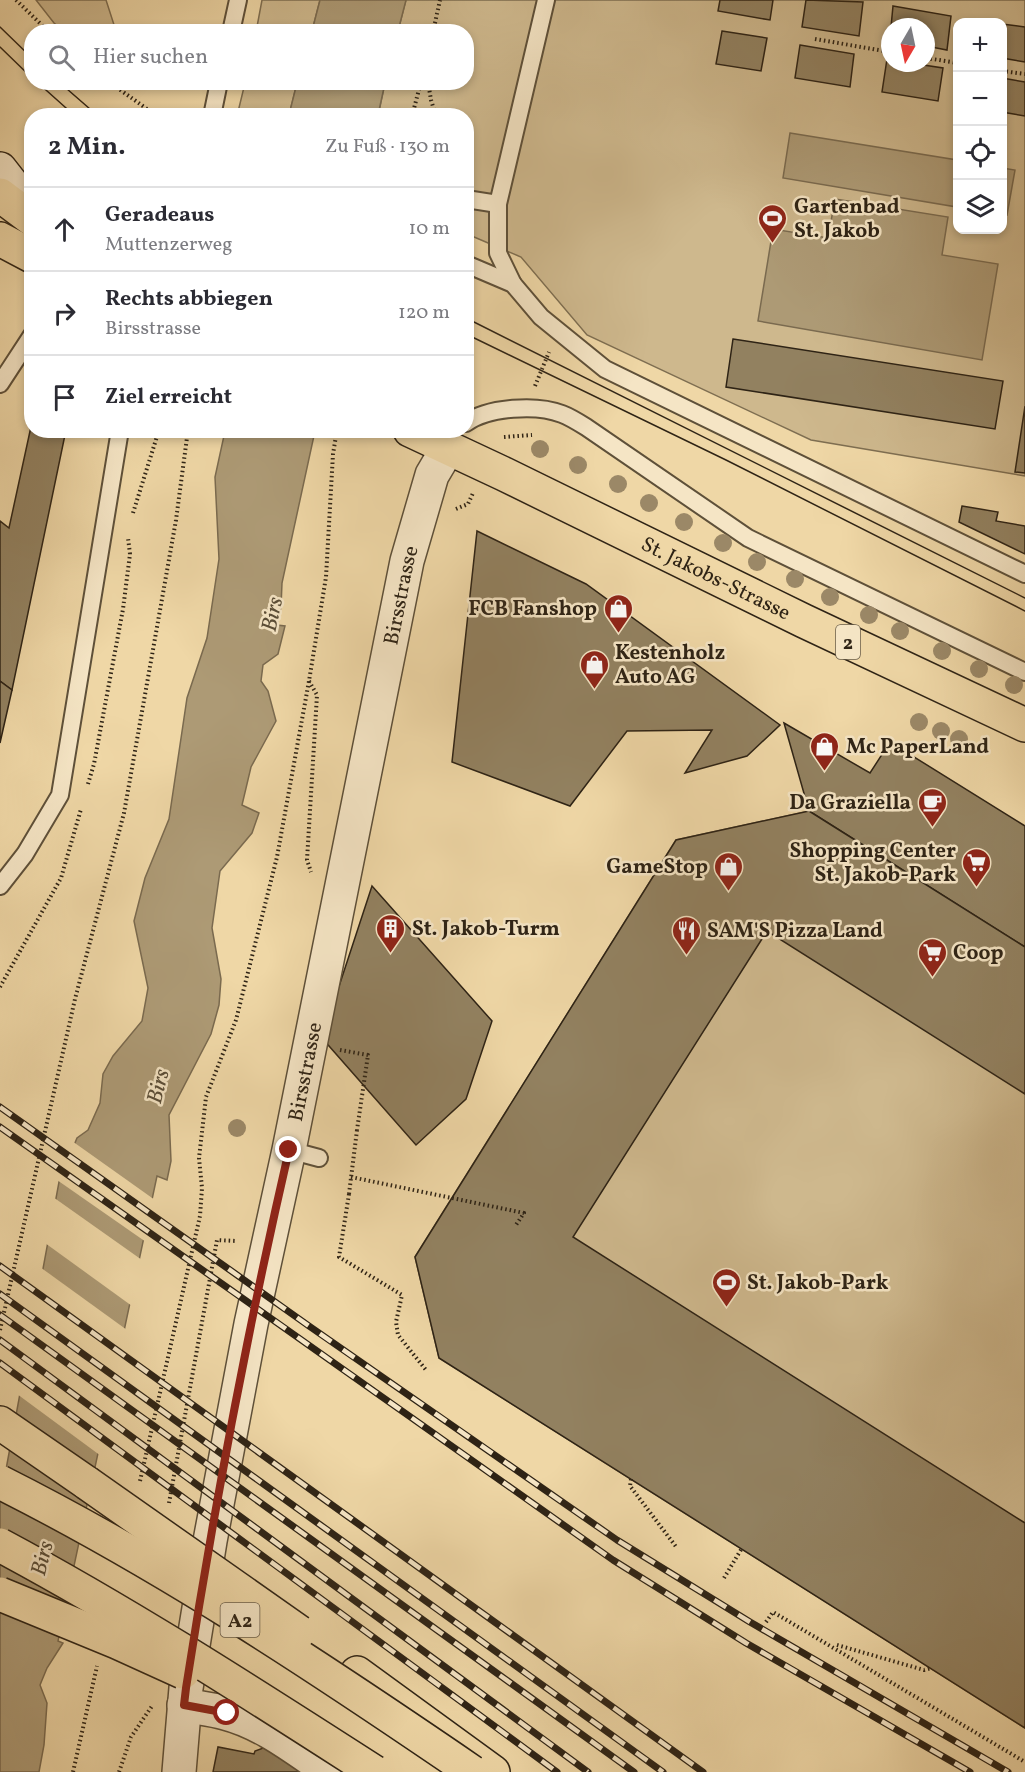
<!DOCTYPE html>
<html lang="de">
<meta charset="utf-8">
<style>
:root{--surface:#fff;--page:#f2f2f3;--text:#2b2b33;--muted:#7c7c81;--line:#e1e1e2}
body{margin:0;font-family:Vollkorn,serif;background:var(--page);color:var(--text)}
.controls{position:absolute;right:18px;top:18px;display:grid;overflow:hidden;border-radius:12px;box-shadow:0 3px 9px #0003}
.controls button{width:54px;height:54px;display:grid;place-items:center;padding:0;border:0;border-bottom:2px solid var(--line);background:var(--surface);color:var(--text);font:30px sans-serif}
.compass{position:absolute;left:881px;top:18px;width:54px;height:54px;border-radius:50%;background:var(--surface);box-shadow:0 3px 9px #0003;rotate:189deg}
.stop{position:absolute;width:18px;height:18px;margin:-14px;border:4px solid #8f2418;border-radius:50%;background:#fff}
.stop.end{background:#8f2418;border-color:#fff;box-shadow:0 2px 6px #0008}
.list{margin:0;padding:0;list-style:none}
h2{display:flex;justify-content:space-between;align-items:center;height:78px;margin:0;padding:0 24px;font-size:26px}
h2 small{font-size:20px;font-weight:400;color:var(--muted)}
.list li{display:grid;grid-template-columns:39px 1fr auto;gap:18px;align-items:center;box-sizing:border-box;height:84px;padding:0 24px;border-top:2px solid var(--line)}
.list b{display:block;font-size:22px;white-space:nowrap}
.list p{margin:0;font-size:20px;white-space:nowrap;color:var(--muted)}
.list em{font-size:20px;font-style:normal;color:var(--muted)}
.icon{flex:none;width:33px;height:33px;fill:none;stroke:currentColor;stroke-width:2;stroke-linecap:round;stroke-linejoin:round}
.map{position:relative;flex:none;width:1025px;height:1772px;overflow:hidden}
.search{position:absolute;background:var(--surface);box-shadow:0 3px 9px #0003;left:24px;top:24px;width:450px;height:66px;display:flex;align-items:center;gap:15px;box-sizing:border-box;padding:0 21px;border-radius:24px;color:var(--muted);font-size:22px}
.panel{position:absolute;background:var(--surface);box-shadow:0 3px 9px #0003;left:24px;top:108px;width:450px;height:330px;border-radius:24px}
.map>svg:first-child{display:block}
</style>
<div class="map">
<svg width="1025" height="1772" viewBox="0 0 1025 1772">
<rect width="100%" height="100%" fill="#efd7a6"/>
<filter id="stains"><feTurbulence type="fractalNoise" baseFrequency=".00333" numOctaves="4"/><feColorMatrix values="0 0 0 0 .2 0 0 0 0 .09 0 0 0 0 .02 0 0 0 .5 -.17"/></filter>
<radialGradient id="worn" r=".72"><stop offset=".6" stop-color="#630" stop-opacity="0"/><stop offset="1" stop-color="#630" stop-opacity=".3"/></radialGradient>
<g fill="#ceb88d" stroke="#7e6e51" stroke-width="1.5" fill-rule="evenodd">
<path d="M36,0H106L116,31H64L54,23Z"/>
<path d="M262,0H320L312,31L256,32Z"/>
<path d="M406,0H1025V476L811,440L587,335L521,257L467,234L466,116H378L385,83L466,82V32L398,31ZM958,22H1002V230H958ZM890,27H926V63H890Z"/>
<path d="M245,83H297L289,115L237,116Z"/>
<path d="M809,811L1025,947V1728L439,1358L415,1257L676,840Z"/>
</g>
<g fill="#ad9a75" stroke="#7a6a4f" stroke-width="1.5">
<path d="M320,0H406L398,31H312Z"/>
<path d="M297,83V82L385,83L378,115H289Z"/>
<path d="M790,133L957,160V207L783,178Z"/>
<path d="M1002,168L1015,170L1007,215L1003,214Z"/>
<path d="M835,199L948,217L942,255L998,264L982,360L758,321L773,229L828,238Z"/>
<path d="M225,431H315L282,583L281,607L277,625L285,626L278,654L263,665L261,681L268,691L276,721L251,767L242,805L259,813L252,833L220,871L212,928L221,979L219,1005L211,1034L169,1115L171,1161L167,1180L157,1176L58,1641L63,1643L47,1668L40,1685L47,1703L44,1745L39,1772H0V1502L59,1182L77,1138L88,1130L100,1103L103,1074L113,1056L142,1021L148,988L134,921L145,878L169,819L187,698L207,638L219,559L215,477Z"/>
</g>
<g fill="#efd7a6">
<path d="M72,1141L155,1200L146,1242L57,1180Z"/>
<path d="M53,1197L142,1260L132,1306L45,1243Z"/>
<path d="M40,1267L127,1330L101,1456L17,1394Z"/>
</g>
<g fill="#928160" stroke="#2e2315" stroke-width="1.5">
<path d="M720,0H773L770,20L718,11Z"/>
<path d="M806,0L863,2L859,36L802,27Z"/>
<path d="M893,6L951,16L947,50L926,46V27H891Z"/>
<path d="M1002,24L1025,27V62L1002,58Z"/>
<path d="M722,31L767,38L761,71L716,64Z"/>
<path d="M800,45L854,54L850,87L795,78Z"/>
<path d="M887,59L890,60V63H910L943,68L938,101L882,92Z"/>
<path d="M1002,78L1025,82V116L1002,112Z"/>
<path d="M733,339L1003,381L995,429L726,387Z"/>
<path d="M1025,406V473L1015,472Z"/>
<path d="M32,422V430H66L12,690L0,681V521L9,528Z"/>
<path d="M962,506L998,512L996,521L1025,526V554L959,522Z"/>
<path d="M477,531L586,584L780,725L747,756L685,773L712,730L627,731L570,806L452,762Z"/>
<path d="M0,681L12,690L0,743Z"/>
<path d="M784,723L870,773L890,742L1025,826V947L809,811Z"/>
<path d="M809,811L1025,947V1094L767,931L573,1237L1025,1523V1728L439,1358L415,1257L676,840Z"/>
<path d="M372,886L492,1021L466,1099L416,1145L322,1038Z"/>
<path d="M274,1744L313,1772H213L218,1747L254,1754L255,1751Z"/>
</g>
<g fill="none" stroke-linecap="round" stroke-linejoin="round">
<defs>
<g id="service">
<path d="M231,32L238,0"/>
<path d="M212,116L219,82"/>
<path d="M466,199L498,204"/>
<path d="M466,264L513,284L541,317L605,369L1025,574"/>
<path d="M513,284L498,253V204L546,0"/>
<path d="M0,384L32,335"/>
<path d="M466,423C488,407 537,404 562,414C570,417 578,422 586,427L748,538L1025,672"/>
<path d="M0,886L25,854L60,795L120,430"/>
<path d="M289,1150L319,1158"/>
</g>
<path id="minor" d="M184,1705C198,1708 212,1709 225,1713C264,1723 297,1750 330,1772"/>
<g id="tertiary">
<path id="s1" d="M179,1772L186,1688L210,1541L251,1324L289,1150L407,561L432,475L448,448"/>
</g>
<path id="secondary" d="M0,169L32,210"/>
<g id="primary">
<path d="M0,195L32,219"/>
<path d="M0,239L32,256"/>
<path id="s2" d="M410,430L504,474L804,621L1025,725"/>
</g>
<g id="motorway">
<path d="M0,1423L87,1483"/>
<path d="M357,1673L493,1772"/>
</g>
</defs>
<use href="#service" stroke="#5e5039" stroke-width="20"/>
<use href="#minor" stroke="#5e5039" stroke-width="36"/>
<use href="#tertiary" stroke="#5e5039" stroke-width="36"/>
<use href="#secondary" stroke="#2e2315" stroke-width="36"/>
<use href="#primary" stroke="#2e2315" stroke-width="36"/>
<use href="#motorway" stroke="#2e2315" stroke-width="36"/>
<g stroke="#2e2315" stroke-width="4" stroke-dasharray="1.5 3" stroke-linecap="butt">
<path d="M16,0L49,32"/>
<path d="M433,32L440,0"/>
<path d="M815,39L890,52"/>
<path d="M926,58L958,63"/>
<path d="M1002,71L1025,74"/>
<path d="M109,82L157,116"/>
<path d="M428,82L431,100L436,116"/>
<path d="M412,116L421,82"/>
<path d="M535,386L549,352"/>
<path d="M504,437L532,435"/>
<path d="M456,509L468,504L473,493"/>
<path d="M133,513L159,430"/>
<path d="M309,681L317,695L307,860L311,872"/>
<path d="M88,784L94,764L123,609L130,554L128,538"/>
<path d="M0,987L61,878L81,809"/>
<path d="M340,1050L368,1055L357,1130"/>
<path d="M351,1177L524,1213L516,1225"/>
<path d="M349,1194L339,1257L402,1295L396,1322L398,1335L426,1370"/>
<path d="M0,1330L75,999L124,813L176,520L188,430"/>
<path d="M631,1479L630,1486L677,1548"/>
<path d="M140,1481L200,1216L202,1188L199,1158L206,1097L236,1020L277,857L309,681L326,577L333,454L337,430"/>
<path d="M169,1503L217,1240L236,1241"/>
<path d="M724,1578L742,1548"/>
<path d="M766,1622L773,1612L1025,1762"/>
<path d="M837,1645L924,1670L932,1668"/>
<path d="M73,1772L97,1666"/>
<path d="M119,1772L131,1737L152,1706"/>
</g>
<use href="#service" stroke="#f5e5c5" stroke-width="16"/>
<use href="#minor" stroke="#f5e5c5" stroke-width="33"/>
<use href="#tertiary" stroke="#f5e5c5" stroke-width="33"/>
<use href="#secondary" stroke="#f5e5c5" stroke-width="33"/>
<use href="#primary" stroke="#efd7a6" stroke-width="33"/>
<use href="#motorway" stroke="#efd7a6" stroke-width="33"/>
<g stroke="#2e2315" stroke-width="1.5">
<path d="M0,27L32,58"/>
<path d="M0,47L32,78"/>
<path d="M37,82L75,116"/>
<path d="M59,82L98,116"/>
<path d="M466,318L1025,598"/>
<path d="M466,334L726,460L1025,611"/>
</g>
<defs>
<g id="rail">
<path d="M0,1107L309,1326L617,1540L750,1622L1008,1772"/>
<path d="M0,1127L613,1560L746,1643L970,1772"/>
<path d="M0,1266L703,1772"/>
<path d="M0,1294L663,1772"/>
<path d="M0,1315L634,1772"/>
<path d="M0,1340L588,1772"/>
<path d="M0,1363L557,1772"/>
</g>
</defs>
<use href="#rail" stroke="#2e2315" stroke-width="7"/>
<use href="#rail" stroke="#f5e5c5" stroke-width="4.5" stroke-dasharray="14" stroke-linecap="butt"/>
<defs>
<g id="motorway-bridge">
<path d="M0,1482C165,1565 320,1668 472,1772"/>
<path d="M87,1483L299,1632"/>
<path d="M0,1545C129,1614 251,1693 374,1772"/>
<path d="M0,1594L117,1642L183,1672"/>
</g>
</defs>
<use href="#motorway-bridge" stroke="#2e2315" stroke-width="36" stroke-linecap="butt"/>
<path stroke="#2e2315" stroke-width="4" stroke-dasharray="1.5 3" stroke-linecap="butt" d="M349,1194L357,1130"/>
<use href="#motorway-bridge" stroke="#efd7a6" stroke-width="33"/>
</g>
<g fill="#9b8867">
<circle cx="540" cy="449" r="9"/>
<circle cx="578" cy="465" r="9"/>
<circle cx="618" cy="484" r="9"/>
<circle cx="649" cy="503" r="9"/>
<circle cx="684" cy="522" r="9"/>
<circle cx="723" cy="543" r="9"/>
<circle cx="757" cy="562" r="9"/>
<circle cx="795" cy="579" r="9"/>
<circle cx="830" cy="597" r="9"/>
<circle cx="869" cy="615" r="9"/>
<circle cx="900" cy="631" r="9"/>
<circle cx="942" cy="651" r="9"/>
<circle cx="979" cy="669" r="9"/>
<circle cx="1014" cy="685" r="9"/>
<circle cx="919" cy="722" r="9"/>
<circle cx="941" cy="731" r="9"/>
<circle cx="959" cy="739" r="9"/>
<circle cx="237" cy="1128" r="9"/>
</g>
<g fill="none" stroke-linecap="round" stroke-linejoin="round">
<path stroke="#8f2418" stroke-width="8" d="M227,1713L184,1705L186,1688C214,1507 248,1328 289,1150"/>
</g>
<defs>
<symbol id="stadium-pin" viewBox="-11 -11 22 30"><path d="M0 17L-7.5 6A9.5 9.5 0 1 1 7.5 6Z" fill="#8f2418" stroke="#f5e5c5"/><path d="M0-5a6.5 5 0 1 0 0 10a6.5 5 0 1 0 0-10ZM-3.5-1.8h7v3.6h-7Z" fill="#fff"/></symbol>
<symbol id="shop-pin" viewBox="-11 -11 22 30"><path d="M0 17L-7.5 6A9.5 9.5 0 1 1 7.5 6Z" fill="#8f2418" stroke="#f5e5c5"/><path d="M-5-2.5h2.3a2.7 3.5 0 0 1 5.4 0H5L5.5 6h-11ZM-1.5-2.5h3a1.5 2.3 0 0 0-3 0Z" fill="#fff"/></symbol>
<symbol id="cafe-pin" viewBox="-11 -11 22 30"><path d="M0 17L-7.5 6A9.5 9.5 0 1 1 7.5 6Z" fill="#8f2418" stroke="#f5e5c5"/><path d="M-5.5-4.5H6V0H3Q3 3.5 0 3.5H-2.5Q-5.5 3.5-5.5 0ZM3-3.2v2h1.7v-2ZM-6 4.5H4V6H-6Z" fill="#fff"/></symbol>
<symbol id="supermarket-pin" viewBox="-11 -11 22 30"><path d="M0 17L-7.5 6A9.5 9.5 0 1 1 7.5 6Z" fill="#8f2418" stroke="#f5e5c5"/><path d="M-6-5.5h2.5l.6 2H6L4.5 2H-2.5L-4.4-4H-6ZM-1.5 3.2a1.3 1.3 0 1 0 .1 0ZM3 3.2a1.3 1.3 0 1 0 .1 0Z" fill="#fff"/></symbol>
<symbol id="building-pin" viewBox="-11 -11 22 30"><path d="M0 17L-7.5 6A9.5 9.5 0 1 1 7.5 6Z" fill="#8f2418" stroke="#f5e5c5"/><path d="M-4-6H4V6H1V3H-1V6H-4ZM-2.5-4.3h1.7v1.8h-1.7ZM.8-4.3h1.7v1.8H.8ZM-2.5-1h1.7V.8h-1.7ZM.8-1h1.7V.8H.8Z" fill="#fff"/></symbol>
<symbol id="restaurant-pin" viewBox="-11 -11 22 30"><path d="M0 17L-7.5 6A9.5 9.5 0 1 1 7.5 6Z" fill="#8f2418" stroke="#f5e5c5"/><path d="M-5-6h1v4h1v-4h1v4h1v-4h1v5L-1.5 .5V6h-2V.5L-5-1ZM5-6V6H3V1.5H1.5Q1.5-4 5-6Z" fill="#fff"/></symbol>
</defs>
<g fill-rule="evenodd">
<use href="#stadium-pin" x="756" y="202" width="33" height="45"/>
<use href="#shop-pin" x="602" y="592" width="33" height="45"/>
<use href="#shop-pin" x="578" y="648" width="33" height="45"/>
<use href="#shop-pin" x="808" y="730" width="33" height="45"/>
<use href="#cafe-pin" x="916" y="786" width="33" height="45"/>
<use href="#supermarket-pin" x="960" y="846" width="33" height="45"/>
<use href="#shop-pin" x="712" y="850" width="33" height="45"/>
<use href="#building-pin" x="374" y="912" width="33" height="45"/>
<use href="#restaurant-pin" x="670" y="914" width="33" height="45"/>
<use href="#supermarket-pin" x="916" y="936" width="33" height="45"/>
<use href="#stadium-pin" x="710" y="1266" width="33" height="45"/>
</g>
<g text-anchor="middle" stroke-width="5" stroke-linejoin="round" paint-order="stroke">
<g fill="#f5e5c5" stroke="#6a5d4a" stroke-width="1.5">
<rect x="836" y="625" width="24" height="34" rx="4.5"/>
<rect x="220.5" y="1603" width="39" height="34" rx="4.5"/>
</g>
<g font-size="20" font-weight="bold" fill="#2e2315">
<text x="848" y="649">2</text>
<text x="240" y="1627">A2</text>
</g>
<g font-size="21" font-weight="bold" fill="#2e2315" stroke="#f5e5c5" text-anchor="start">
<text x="794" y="213">Gartenbad<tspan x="794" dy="24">St. Jakob</tspan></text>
<text x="597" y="615" text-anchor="end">FCB Fanshop</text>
<text x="615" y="659">Kestenholz<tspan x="615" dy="24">Auto AG</tspan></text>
<text x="846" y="753">Mc PaperLand</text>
<text x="911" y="809" text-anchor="end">Da Graziella</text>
<text x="956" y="857" text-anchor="end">Shopping Center<tspan x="956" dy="24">St. Jakob-Park</tspan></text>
<text x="708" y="873" text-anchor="end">GameStop</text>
<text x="412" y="935">St. Jakob-Turm</text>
<text x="707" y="937">SAM'S Pizza Land</text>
<text x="953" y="959">Coop</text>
<text x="747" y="1289">St. Jakob-Park</text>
</g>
<g font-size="21" fill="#2e2315" stroke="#f5e5c5">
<text dy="7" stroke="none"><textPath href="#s2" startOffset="340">St. Jakobs-Strasse</textPath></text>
<text dy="7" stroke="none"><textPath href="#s1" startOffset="1198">Birsstrasse</textPath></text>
<text dy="7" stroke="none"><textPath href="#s1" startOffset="712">Birsstrasse</textPath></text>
</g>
<g font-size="22" font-style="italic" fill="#5a4d37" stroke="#f5e5c5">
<text transform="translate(271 614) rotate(-78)" y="8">Birs</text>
<text transform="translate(157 1086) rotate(-76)" y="8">Birs</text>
<text transform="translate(41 1558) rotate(-76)" y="8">Birs</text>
</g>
</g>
<rect width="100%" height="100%" filter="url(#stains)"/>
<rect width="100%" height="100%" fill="url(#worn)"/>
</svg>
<div class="controls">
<button>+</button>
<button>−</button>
<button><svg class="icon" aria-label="locate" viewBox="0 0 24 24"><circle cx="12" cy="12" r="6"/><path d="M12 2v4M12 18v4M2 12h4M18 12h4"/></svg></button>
<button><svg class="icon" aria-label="layers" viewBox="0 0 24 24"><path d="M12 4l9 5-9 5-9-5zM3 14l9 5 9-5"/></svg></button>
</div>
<svg class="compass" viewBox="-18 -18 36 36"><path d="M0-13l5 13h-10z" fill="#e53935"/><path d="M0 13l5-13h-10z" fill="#7c7c81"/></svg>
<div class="stop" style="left:227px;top:1713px"></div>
<div class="stop end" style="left:289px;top:1150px"></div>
<div class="search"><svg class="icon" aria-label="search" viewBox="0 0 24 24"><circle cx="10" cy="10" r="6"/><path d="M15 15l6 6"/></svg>Hier suchen</div>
<section class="panel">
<h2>2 Min.<small>Zu Fuß · 130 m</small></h2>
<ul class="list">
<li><svg class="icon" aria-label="ahead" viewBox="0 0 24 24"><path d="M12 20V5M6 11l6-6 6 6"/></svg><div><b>Geradeaus</b><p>Muttenzerweg</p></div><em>10 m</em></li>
<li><svg class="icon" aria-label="right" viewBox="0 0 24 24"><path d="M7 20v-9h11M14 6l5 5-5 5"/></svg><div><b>Rechts abbiegen</b><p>Birsstrasse</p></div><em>120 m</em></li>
<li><svg class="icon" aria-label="arrive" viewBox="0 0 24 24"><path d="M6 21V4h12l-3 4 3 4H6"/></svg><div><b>Ziel erreicht</b></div></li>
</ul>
</section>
</div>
